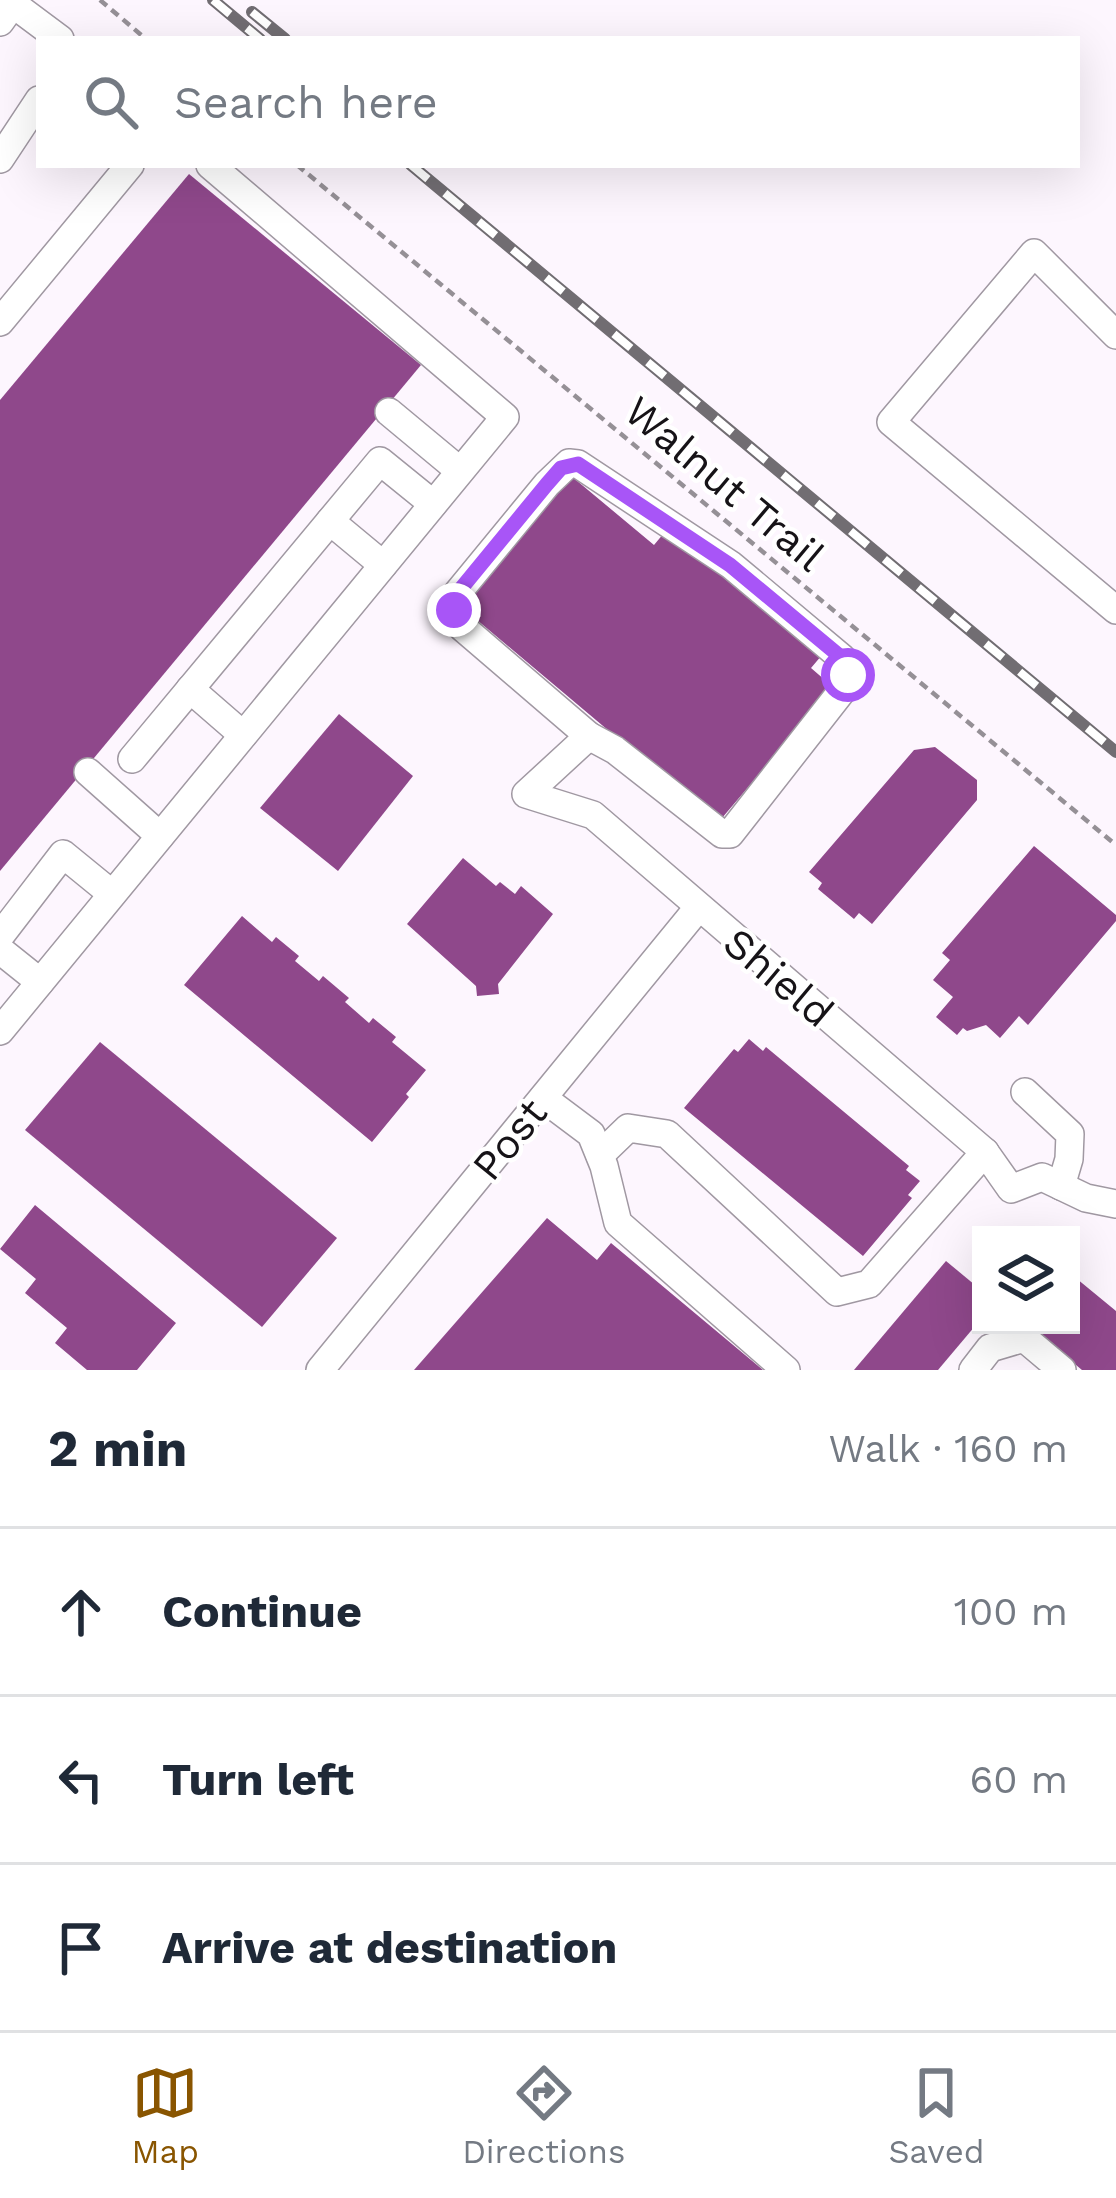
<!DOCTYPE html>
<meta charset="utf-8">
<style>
:root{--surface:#fff;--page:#f6f6f7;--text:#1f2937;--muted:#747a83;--line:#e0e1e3;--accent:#895500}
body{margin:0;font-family:"Work Sans",sans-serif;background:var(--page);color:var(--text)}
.controls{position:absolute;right:36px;bottom:36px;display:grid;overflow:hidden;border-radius:0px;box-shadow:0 12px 48px #0002}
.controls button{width:108px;height:108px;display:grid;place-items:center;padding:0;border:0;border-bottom:3px solid var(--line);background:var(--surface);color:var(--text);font:60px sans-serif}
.stop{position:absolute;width:36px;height:36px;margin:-27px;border:9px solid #a855f7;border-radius:50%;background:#fff}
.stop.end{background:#a855f7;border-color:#fff;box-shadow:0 3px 12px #0008}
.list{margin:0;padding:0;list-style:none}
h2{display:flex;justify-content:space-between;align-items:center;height:156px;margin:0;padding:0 48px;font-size:51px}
h2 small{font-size:39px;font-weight:400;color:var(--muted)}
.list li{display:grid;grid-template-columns:78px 1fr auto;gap:36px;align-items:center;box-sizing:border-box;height:168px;padding:0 48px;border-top:3px solid var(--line)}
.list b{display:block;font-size:45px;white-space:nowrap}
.list em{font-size:39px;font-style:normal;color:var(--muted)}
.icon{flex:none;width:66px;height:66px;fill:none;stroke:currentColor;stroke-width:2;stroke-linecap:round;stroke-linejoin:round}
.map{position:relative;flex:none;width:1116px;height:1370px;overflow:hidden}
.search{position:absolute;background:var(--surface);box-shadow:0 12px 48px #0002;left:36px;right:36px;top:36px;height:132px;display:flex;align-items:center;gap:30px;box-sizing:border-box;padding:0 42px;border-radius:0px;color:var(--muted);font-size:45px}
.sheet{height:660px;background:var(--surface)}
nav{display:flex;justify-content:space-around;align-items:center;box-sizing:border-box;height:168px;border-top:3px solid var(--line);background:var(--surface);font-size:33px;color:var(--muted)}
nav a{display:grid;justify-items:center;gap:6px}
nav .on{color:var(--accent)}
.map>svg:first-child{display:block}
</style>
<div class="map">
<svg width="1116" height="1370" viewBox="0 0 1116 1370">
<rect width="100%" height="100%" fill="#fdf6fe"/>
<g fill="#8f488b">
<path d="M189,174L421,365L0,871V400Z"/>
<path d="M570,475L654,545L669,527L822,655L811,668L833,687L722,818L697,805L477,620L481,616L463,602Z"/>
<path d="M339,714L413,776L338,871L260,808Z"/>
<path d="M935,747L977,780V800L872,924L859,913L854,919L818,889L822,883L809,872L914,750Z"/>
<path d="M1034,846L1116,915V921L1028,1025L1019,1016L1000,1038L986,1025L967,1031L963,1028L957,1035L936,1017L953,997L933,980L950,960L942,953Z"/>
<path d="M463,858L496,886L500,882L515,894L521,886L553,914L498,984L499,994L477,996L476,986L407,924Z"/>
<path d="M242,916L272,942L276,937L299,956L295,961L319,981L323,976L349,998L345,1002L369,1023L373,1018L396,1037L392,1042L426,1070L406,1094L409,1097L372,1142L184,985Z"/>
<path d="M749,1039L763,1051L766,1047L909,1166L906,1170L920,1181L908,1195L912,1198L863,1256L684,1108L734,1049L738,1052Z"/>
<path d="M100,1042L337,1238L262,1327L25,1130Z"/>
<path d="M35,1205L176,1323L137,1370H87L55,1343L67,1328L25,1293L36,1279L0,1249Z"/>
<path d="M547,1218L597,1260L611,1243L763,1370H414Z"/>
<path d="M946,1261L981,1290V1319L938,1370H854Z"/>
<path d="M1071,1274L1116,1311V1370H1082L1028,1325H1071Z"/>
</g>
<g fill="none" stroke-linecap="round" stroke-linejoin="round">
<defs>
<g id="minor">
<path d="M0,22L13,4L60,39"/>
<path d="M0,159L39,100"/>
<path d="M0,322L130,165"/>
<path d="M1116,335L1034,253L891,422L1116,610"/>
<path d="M389,412L460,471"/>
<path d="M569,463L578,464L731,565L842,658L848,675L845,687L730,834H722L615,750L589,736L462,627L454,610L455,596L547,484Z"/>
<path d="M330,521L383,565"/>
<path d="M190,689L243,735"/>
<path d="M589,736L526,794L593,815L985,1152L1011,1189L1042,1177L1086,1198L1116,1204"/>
<path d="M132,759L380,461L433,504"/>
<path d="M88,772L160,836"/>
<path d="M0,936L63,854L112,894"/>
<path d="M0,950L40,982"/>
<path d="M0,1031L505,417L210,165"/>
<path d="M1025,1092L1070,1134L1069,1159L1061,1186"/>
<path d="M543,1098L591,1134L604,1166L618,1223L786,1370"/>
<path d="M600,1155L628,1128L667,1134L837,1292L869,1284L985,1152"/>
<path d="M320,1370L698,908"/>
<path d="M973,1370L990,1348L1024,1338L1062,1370"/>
</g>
</defs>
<use href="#minor" stroke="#a098a2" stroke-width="30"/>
<g stroke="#959096" stroke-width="4.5" stroke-dasharray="9 6" stroke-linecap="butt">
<path d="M100,0L146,39"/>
<path d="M297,165L1116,845"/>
</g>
<use href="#minor" stroke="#fff" stroke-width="27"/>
<defs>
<g id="rail">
<path d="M213,0L260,39"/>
<path d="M252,12L285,39"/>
<path d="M411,165L1116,752"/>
</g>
</defs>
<use href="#rail" stroke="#716d72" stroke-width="12"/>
<use href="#rail" stroke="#fff" stroke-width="8" stroke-dasharray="22" stroke-linecap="butt"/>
</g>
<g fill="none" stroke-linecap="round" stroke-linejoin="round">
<path stroke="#a855f7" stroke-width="15" d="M454,610L455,596L547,484L561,468L578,464L730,565L842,658L848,675"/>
</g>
<g text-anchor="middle" stroke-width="9" stroke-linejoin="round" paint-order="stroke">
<g font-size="42" fill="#161317" stroke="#fff">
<text transform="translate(725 483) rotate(40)" y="15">Walnut Trail</text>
<text transform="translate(779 977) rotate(40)" y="15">Shield</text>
<text transform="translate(509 1139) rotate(-51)" y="15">Post</text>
</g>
</g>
</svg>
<div class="controls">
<button><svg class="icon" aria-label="layers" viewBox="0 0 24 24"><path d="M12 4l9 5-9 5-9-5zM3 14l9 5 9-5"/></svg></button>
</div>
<div class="stop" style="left:848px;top:675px"></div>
<div class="stop end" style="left:454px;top:610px"></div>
<div class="search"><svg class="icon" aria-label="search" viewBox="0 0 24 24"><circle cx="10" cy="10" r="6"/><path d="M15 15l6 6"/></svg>Search here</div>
</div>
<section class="sheet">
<h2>2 min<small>Walk · 160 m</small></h2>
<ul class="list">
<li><svg class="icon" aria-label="ahead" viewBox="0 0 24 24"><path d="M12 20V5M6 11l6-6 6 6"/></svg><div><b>Continue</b></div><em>100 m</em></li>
<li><svg class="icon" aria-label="left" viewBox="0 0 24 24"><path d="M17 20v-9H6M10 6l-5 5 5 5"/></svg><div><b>Turn left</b></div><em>60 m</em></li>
<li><svg class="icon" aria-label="arrive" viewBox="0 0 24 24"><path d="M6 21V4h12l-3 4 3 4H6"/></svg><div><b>Arrive at destination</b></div></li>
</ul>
</section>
<nav>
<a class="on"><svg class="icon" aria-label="map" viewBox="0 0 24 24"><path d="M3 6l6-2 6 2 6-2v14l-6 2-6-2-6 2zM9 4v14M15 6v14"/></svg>Map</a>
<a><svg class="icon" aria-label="directions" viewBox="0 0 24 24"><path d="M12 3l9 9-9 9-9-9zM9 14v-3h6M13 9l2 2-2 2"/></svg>Directions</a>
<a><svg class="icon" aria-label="saved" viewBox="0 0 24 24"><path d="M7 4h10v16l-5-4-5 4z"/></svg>Saved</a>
</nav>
